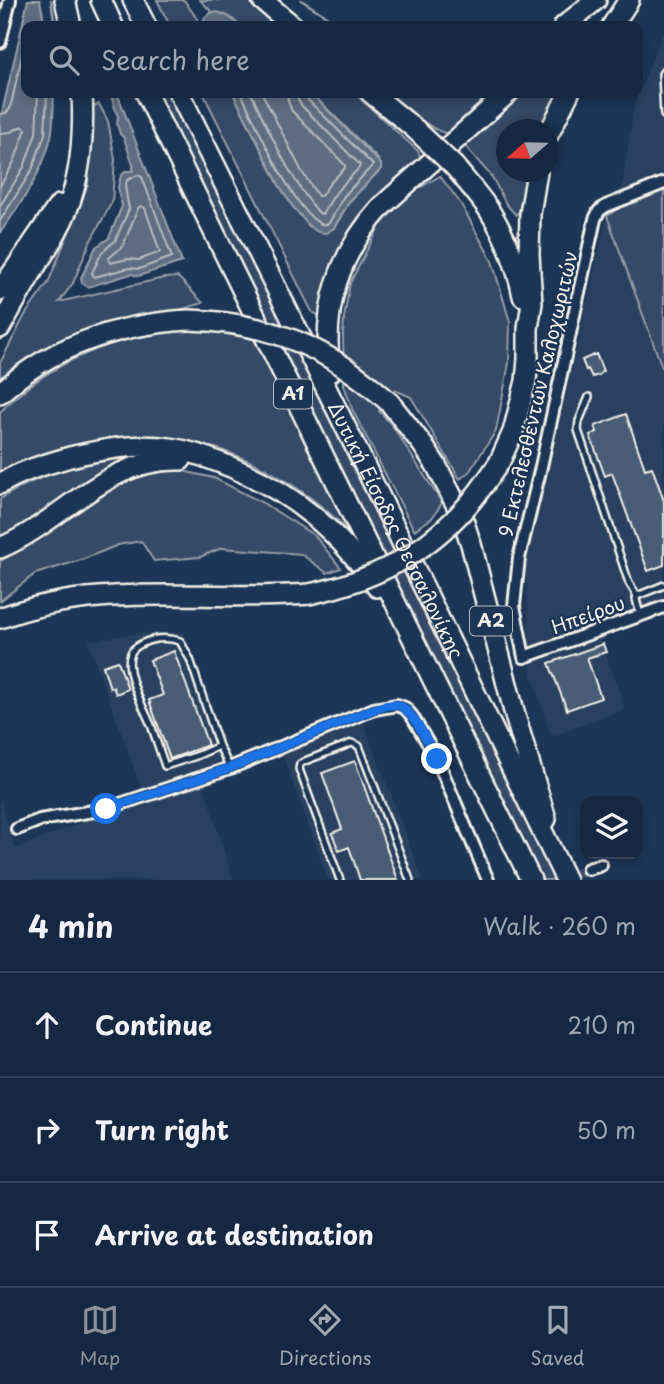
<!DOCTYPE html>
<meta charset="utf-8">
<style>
:root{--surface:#162841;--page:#1f3048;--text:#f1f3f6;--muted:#9ea6b1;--line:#35445a;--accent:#8c9099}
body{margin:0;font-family:"Playpen Sans",sans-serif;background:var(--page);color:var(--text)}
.controls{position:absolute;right:21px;bottom:21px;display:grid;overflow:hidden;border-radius:14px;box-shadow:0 4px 10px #0003}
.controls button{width:63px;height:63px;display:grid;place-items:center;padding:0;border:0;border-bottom:2px solid var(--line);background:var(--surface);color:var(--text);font:35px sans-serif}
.compass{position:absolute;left:496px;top:119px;width:63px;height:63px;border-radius:50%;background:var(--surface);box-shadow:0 4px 10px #0003;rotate:250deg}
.stop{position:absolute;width:21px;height:21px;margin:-16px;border:5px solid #1a73e8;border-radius:50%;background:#fff}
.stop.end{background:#1a73e8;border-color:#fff;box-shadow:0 2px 7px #0008}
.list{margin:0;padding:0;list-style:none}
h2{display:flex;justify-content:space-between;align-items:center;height:91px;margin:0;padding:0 28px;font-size:30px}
h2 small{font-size:23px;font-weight:400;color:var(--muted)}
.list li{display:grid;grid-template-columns:46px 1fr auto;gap:21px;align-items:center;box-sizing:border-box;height:105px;padding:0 28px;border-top:2px solid var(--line)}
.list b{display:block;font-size:26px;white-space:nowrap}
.list em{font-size:23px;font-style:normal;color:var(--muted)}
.icon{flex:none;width:38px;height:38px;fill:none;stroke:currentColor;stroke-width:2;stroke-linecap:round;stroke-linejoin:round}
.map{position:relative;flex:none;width:664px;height:880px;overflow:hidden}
.search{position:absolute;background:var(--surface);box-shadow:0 4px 10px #0003;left:21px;right:21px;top:21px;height:77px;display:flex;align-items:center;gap:18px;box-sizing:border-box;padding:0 24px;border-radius:14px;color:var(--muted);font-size:26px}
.sheet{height:406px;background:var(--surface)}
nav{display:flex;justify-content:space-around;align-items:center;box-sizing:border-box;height:98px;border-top:2px solid var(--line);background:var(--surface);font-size:19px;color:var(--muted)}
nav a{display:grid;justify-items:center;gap:4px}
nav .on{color:var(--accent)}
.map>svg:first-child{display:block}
</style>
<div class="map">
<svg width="664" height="880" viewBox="0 0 664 880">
<rect width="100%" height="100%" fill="#1d3557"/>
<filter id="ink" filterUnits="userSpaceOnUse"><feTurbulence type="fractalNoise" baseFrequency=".0143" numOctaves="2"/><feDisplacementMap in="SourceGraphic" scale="14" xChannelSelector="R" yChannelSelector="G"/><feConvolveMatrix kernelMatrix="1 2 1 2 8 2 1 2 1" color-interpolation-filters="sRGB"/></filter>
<g filter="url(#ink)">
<g fill="#2a4060">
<path d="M664,30V190L623,205L621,193L634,106Z"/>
<path d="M607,216L662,366H664V612L600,636L625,709L551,737L530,667L525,558L556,436Z"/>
<path d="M184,632L230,762L143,793L88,641L141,633Z"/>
<path d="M363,721L423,880H328L281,750Z"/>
<path d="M203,783L233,880H0V798L15,849L97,816Z"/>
</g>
<g fill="#354a67" stroke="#949ea8" stroke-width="2">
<path d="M157,0H184L202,26H170Z"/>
<path d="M200,0H249L279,26H240C232,18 224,12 212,12Z"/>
<path d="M154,93H169L556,880H538Z"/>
<path d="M203,93H233L279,185L293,207L334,228L350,201L381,169L378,159L311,93H354L418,151L422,160L366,215L323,313L318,315L312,312Z"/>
<path d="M389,93H501L454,134C432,135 406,106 389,93Z"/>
<path d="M525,93H561L541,129L506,130V172H529C526,186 526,204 516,215L506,204L492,177L465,146L468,141Z"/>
<path d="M99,104L108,121L115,159L112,202L90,242L73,283L59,302L164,278L178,277L203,303L179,310L157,312L107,325L0,386V363L25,315L48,283L88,184L91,108Z"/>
<path d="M440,176L461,204L492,261L510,322L509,363L496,431L469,472L460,479L411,397L395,390L379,411L392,425L442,503L432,518L414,530L353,411L344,385L343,335L344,318L350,283L380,225L409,194Z"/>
<path d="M664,190V366L662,367L607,216L623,205Z"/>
<path d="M190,329L216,330L253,337L366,551C358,542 349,532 340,523C304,488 252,456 203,445C195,443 185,442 176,441L0,479V412C50,360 119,335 190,329Z"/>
<path d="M149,456L0,544V499C45,470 96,459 149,456Z"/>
<path d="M178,470L214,478L263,503L315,536L341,568L327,573L301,554L222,548L200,557L154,561L141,541L118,545L81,560L35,574L0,601V561L24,548L117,485L146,474Z"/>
</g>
<g fill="#5e6d82" stroke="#9aa2ab" stroke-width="2">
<path d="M28,0H40L45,26H26V93H54C53,107 54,123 51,137C43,172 21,204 0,233V121Z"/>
<path d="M212,12C224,12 232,18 240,26H202L205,17Z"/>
<path d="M110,93H117L182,262L138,276L131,274L88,287L82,283L81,278L96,247L109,238L122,206L118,187L121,176L126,171H133V165L124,138L120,134L117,124L118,117Z"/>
<path d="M233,93H311L381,164V169L350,200L334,228L326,233L318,232L309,226L293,207L279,185Z"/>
</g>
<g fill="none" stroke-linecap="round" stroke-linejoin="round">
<g stroke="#b8bcbf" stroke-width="2">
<path d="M241,93C255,121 296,218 324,225L329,223L344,196L373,165L308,100L306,93"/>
<path d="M251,93C271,134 289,178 319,213L322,214L337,191L359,168L360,165L302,106L298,100L297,93"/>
<path d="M262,93L302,172L318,196H321L330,183L345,168V165L292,111L288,101L287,93"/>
<path d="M0,114L6,113L10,109L26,38"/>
<path d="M0,133L11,132L22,126L26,129L14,162L0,186"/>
<path d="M138,175L142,177L172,257L139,269L129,268L94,277L92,273L102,252L115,241L129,209L125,187L127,180Z"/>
<path d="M0,206L24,167L36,133L38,93"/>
<path d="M141,206L145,208L160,252L139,260L128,259L110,263L109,258L123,246L138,208Z"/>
<path d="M0,221L32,170L45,134L47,93"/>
</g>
<g stroke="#9aa2ab" stroke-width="2.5">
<path d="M51,0L55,26"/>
<path d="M301,0L342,26"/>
</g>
</g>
<g fill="#485b74" stroke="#f4f1e8" stroke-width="2">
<path d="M596,354L603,371L599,375L592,377L588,369L586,370L582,360Z"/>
<path d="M626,414L645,469L652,467L664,501V565L648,571L612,473L605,476L590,435L597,432L595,426Z"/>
<path d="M603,644L606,652L587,658L601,698L567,710L549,663Z"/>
<path d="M174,651L208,745L170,759L149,700L163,695L150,660Z"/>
<path d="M118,661L128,689L116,694L113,687L110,688L103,666Z"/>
<path d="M355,761L398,880H360L349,847L339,851L332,833L342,829L322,773Z"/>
</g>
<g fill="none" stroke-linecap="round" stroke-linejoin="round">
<path stroke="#3d516d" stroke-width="10" stroke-dasharray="10 5" stroke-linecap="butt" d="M563,880L588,869"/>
<defs>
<g id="lane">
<path d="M664,71L662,74L664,115"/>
<path d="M589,397L579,421L578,430L629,583L637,596"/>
<path d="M640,615L636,599L637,596L664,585"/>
<path d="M219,746L190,659L180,641C167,637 156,637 143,643C139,645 133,648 131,653C123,671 144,708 151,725C156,739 160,752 165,766L196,756L219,746L230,768"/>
<path d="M340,880L299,769L300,764L305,761L352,743L359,746L410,880"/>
</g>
<g id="street">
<path d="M0,42L10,0"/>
<path d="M664,183L606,206L599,211L595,219L540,471L519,558L514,606L524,657L664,607"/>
<path d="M17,829L40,820L105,809L230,768L374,709L397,705L405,708L412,716L437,759L488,880"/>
<path d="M588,869L601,865"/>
</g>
<g id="highway">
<path d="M65,0L71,26"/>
<path d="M101,0L113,26"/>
<path d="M133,0L146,26"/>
<path d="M262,0L293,26"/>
<path d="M564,26L596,0"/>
<path d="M612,26L629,0"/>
<path d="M146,93L531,880"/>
<path id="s1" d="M179,93L358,452L566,880"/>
<path d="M371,93L415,129"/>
<path d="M548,135L569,93"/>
<path d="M455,167C466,181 479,195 489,210C505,235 517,266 523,296"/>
<path d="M0,291L59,205"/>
<path d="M0,328C11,308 23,287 35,267C47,249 59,230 67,210C82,173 84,132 82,93"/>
<path d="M330,372C322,307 338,255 382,206L508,93"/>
<path d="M0,393C53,345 119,324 189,320"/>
<path d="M390,403L422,444L436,465L461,514L471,544L516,719L546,819"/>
<path d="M499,463L513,432L526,381L528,359V328L532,303L529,255L530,214L537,172"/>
<path d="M0,484C21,471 46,464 70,457C103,449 136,443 170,448C192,451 210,459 231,467C293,493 339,531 377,587"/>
<path d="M0,548C64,521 106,457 181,460"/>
<path d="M0,618C102,580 203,602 309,594"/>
</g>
</defs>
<use href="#lane" stroke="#f4f1e8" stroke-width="10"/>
<use href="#street" stroke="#f4f1e8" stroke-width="16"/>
<use href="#highway" stroke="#f4f1e8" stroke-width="24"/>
<use href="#lane" stroke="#1d3557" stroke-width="5"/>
<use href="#street" stroke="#1d3557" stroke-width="10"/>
<use href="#highway" stroke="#1d3557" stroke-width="19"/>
<defs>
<g id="highway-bridge">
<path d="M415,129L455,167"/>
<path d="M189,320C270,322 330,348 390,403"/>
<path d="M309,594C372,581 424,555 467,506C479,493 489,477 499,463"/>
</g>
</defs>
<use href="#highway-bridge" stroke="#f4f1e8" stroke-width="24" stroke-linecap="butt"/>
<use href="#highway-bridge" stroke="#1d3557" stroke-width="19"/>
</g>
</g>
<g fill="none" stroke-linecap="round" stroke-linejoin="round" filter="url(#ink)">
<path stroke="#1a73e8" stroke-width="9" d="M106,809L230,768L374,709C381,707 390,704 397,705C413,708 429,746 437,759"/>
</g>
<g text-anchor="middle" stroke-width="5" stroke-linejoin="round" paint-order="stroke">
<g fill="#1d3557" stroke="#b4b9bc" stroke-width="2">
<rect x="274" y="379.5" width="38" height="29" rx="5"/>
<rect x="470" y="606.5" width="42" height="29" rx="5"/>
</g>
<g font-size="18" font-weight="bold" fill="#f4f1e8">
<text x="293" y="400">Α1</text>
<text x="491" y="627">Α2</text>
</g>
<g font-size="19" fill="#f4f1e8" stroke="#1d3557">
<text transform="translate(538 394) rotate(-77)" y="7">9 Εκτελεσθέντων Καλοχωριτών</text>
<text dy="7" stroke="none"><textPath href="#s1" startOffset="488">Δυτική Είσοδος Θεσσαλονίκης</textPath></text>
<text transform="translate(588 615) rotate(-20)" y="7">Ηπείρου</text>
</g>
</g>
</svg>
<div class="controls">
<button><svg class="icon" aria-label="layers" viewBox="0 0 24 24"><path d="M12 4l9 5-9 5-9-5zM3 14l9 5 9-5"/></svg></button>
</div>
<svg class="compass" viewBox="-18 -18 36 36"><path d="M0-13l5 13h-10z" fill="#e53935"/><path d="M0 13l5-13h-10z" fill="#9ea6b1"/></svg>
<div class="stop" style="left:106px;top:809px"></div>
<div class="stop end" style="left:437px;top:759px"></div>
<div class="search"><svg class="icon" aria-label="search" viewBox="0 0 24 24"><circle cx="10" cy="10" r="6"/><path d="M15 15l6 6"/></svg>Search here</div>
</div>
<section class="sheet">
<h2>4 min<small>Walk · 260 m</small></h2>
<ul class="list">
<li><svg class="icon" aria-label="ahead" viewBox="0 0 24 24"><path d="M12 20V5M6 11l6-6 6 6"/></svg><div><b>Continue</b></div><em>210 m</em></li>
<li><svg class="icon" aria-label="right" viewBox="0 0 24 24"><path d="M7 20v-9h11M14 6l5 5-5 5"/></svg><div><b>Turn right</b></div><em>50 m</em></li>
<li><svg class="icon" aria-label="arrive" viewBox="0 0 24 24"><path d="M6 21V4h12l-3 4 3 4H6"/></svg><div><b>Arrive at destination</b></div></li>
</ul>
</section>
<nav>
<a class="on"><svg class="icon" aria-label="map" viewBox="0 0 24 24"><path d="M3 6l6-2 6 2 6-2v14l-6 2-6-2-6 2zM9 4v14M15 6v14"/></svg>Map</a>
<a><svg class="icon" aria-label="directions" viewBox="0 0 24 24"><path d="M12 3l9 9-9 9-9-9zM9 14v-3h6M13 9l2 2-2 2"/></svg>Directions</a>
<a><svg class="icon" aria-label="saved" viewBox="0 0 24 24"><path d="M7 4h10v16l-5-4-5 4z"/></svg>Saved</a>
</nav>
